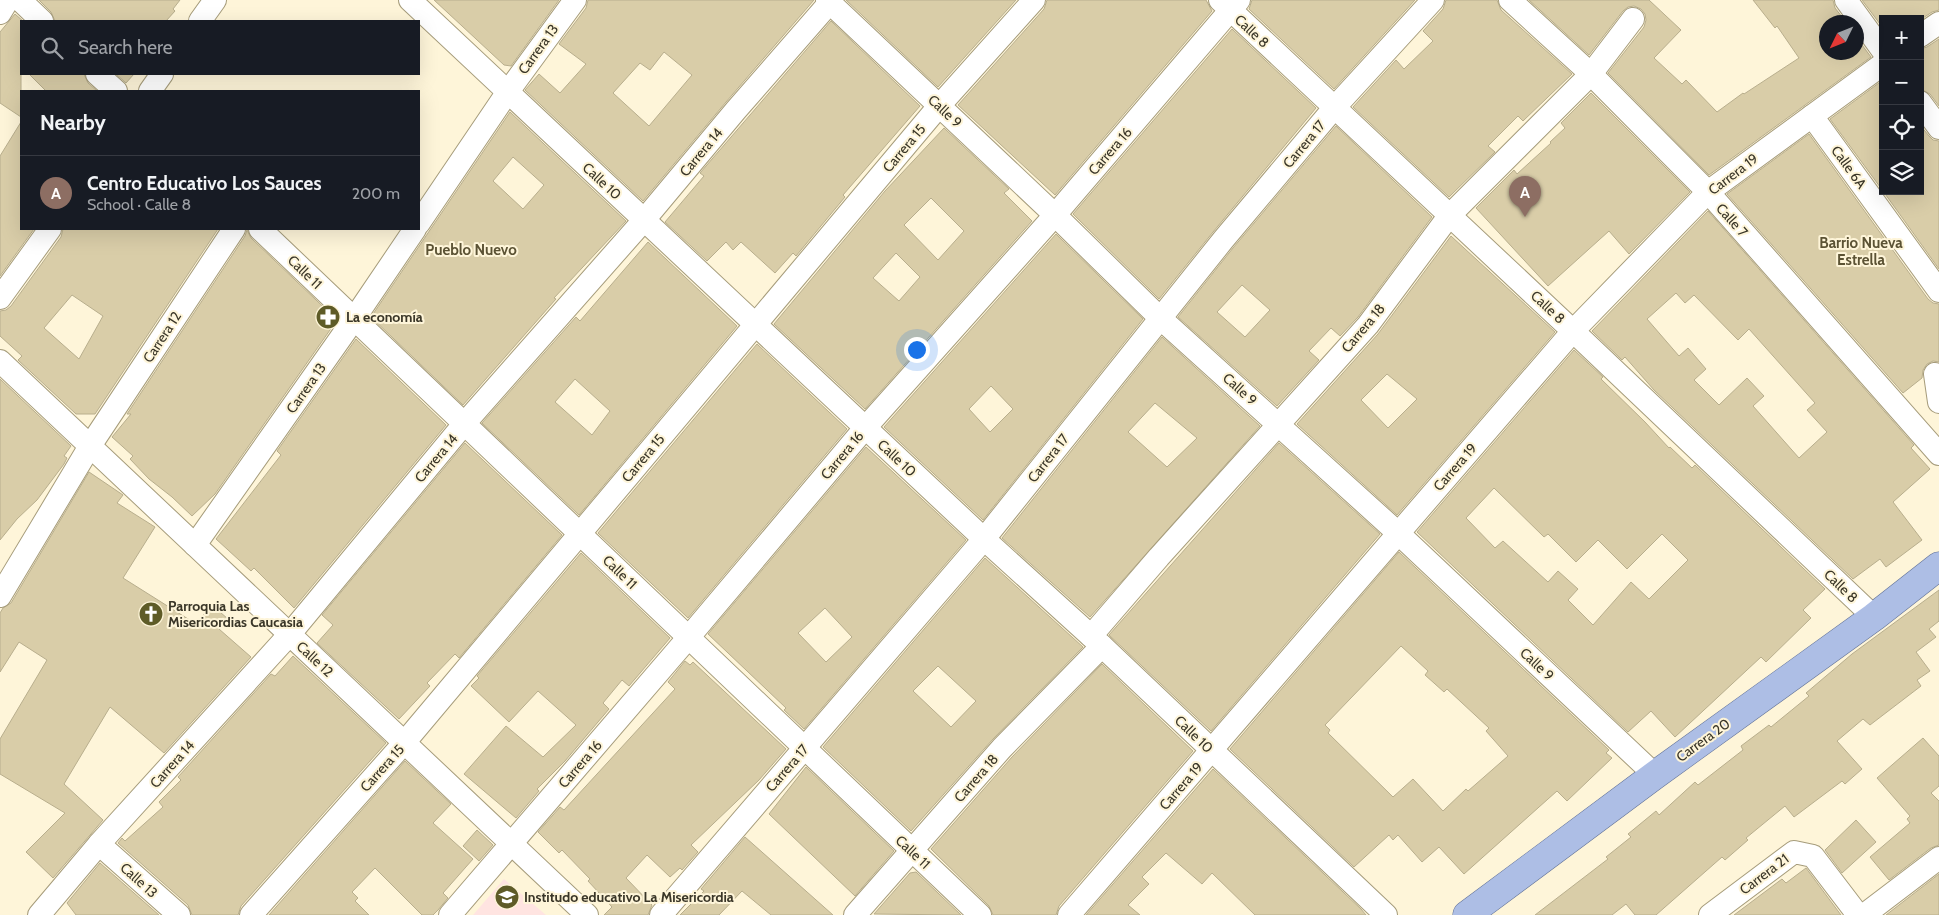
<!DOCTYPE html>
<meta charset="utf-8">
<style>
:root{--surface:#171b24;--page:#242831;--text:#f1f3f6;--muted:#9ea1a6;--line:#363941;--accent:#afaf99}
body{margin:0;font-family:Cabin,sans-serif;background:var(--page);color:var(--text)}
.controls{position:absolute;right:15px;top:15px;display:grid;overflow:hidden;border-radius:0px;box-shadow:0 5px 20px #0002}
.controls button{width:45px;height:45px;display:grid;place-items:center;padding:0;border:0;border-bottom:1px solid var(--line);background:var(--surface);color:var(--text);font:25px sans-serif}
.compass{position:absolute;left:1819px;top:15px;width:45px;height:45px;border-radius:50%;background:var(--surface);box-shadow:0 5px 20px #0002;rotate:227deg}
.you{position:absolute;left:916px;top:349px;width:18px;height:18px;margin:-12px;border:4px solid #fff;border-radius:50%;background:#1a73e8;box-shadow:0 0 0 8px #1a73e833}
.badge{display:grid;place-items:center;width:32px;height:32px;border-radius:50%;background:var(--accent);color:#fff;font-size:16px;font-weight:700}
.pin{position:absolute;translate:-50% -41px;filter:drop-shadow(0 1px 2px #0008)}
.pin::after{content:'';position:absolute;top:26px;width:18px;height:15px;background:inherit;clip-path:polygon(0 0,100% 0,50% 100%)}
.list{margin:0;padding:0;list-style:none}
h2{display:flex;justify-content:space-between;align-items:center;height:65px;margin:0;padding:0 20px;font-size:21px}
h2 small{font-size:16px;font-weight:400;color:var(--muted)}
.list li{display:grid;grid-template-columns:32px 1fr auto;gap:15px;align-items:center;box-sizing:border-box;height:75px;padding:0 20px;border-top:1px solid var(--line)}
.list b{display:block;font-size:19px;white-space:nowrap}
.list p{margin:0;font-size:16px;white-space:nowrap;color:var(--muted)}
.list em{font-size:16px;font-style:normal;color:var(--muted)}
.icon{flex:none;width:28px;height:28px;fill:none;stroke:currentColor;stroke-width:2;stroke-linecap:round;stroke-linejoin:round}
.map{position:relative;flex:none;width:1939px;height:915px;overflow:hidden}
.search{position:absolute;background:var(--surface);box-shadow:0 5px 20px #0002;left:20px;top:20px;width:400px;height:55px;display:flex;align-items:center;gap:12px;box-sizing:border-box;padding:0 18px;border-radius:0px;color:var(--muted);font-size:19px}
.panel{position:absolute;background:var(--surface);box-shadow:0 5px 20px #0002;left:20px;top:90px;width:400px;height:140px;border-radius:0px}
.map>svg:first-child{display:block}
</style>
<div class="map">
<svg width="1939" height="915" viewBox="0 0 1939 915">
<rect width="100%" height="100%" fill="#fef5d9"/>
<path fill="#ffe4e1" d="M504,879L546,915H473Z"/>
<g fill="#d9cda8" stroke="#b8ae8d" fill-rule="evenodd">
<path d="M39,0H180L173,9L175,11L166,21H55L51,12Z"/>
<path d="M434,0H559L511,66L504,65Z"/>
<path d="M588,0H814L726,102L643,201L525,90L539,74L560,93L586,64L559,44L586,8ZM664,52L692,75L649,126L613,93L640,63L650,70Z"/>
<path d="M846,0H1016L938,87Z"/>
<path d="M1047,0H1206L1212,11L1055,195L958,105L1044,9Z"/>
<path d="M1252,0H1415L1334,89L1249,9Z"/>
<path d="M1446,0H1497L1501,10L1572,74L1523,121L1518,116L1488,146L1495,152L1449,197L1353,107L1396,60L1404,69L1433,41L1423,31L1443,9Z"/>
<path d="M1529,0H1649L1681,30L1654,58L1682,84L1686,80L1717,112L1743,93L1744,94L1799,58L1777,26L1775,28L1753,0H1833L1835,8L1846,22H1826V52H1856V37L1871,57L1709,175L1608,73L1644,27L1646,20L1645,14L1641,9L1634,6L1628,7L1623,11L1589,55Z"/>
<path d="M1862,0H1939V10L1932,12L1920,20L1883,19V28Z"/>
<path d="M15,14L23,21H21V117L0,103V32Z"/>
<path d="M831,21L920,106L843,195L845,197L796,256L793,253L775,273L741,242L733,250L726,242L707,261L665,222L704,176L700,173Z"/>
<path d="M1232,29L1316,108L1213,232L1159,299L1073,214Z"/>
<path d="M1939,39V106L1930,94L1920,89V49L1927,47Z"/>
<path d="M29,74H84L88,83L97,91H46Z"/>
<path d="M116,74H134L126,83Z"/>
<path d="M1883,80V191L1830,119Z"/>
<path d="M1591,93L1690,192L1629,254L1609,231L1548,286L1476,208L1514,170L1517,174L1551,143L1550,142L1565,128L1561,123Z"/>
<path d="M510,112L626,221L554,298L556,299L463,405L371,317ZM513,157L544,185L523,209L493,181Z"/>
<path d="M21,122V229H34L0,276V156Z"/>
<path d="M1920,125L1929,136L1933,140L1939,141V269L1883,191H1920Z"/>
<path d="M1336,126L1432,217L1358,317L1340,336L1331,328L1309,351L1319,360L1277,406L1178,317L1233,248ZM1242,285L1270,310L1245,337L1217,312Z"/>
<path d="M944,128L1009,189L1004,193L1032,221L865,409L774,324L885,191ZM931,198L964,231L938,260L904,225ZM896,253L920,277L899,301L873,278Z"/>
<path d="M1809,134L1928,299L1933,303L1939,304V362L1933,361L1927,364L1923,370L1922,378L1903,393L1727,194Z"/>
<path d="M1708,211L1914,445L1911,448L1930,469L1893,502L1922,540L1886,567L1880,559L1853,579L1654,390L1625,357L1622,360L1592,331ZM1676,293L1685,303L1694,295L1738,340L1749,329L1815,403L1807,410L1827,432L1799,458L1753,406L1764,396L1747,378L1719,405L1694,380L1706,369L1688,348L1679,356L1647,319Z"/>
<path d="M63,229H218L95,414H76L18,360L22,356L0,336V311L6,310L11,306L61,237ZM72,295L103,316L79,359L44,328Z"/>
<path d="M247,230L251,238L337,320L215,494L192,516L172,497L149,479L130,459L133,456L112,437L131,414H127L245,236Z"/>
<path d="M1056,234L1143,319L983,520L884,427ZM991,386L1013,409L990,432L969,409Z"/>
<path d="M1451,236L1555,332L1397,515L1297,424L1378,334ZM1387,374L1417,399L1388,428L1361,400Z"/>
<path d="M648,242L737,326L579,515L482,423L576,317L580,321ZM575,379L610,411L592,435L555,402Z"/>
<path d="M1162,337L1260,426L1090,617L1002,538ZM1155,403L1197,438L1167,467L1128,432Z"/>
<path d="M356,339L446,425L294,608L254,568L251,571L216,539L281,455L277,451Z"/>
<path d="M757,344L847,429L688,618L598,533Z"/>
<path d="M1574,350L1603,377L1601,379L1645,422L1669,448L1670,447L1692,468L1695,465L1825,589L1803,610L1811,618L1766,662L1761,657L1675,737L1651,711L1628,732L1417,532ZM1494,488L1544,537L1548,534L1576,562L1598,540L1627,569L1662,534L1688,560L1649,599L1631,582L1593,625L1568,600L1578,589L1558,571L1548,582L1503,541L1495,548L1466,518Z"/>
<path d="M0,379L71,446L64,456L67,458L64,464L37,500L17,519L0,540Z"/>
<path d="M465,443L562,535L459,658L455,654L427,683L430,686L399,719L317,643L333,625L322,615Z"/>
<path d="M1279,443L1380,534L1211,731L1109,635Z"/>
<path d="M866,447L966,540L804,729L784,710L786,708L708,634ZM825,608L852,637L826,662L798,633Z"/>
<path d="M89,472L123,495L117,503L155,527L123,578L196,624L212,605L228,619L219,629L251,657L164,753L110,707L64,784L103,820L53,878L26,852L65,813L0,774V739L47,660L19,642L0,672V613L3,608L11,603Z"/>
<path d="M1399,552L1609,750L1606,753L1612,758L1567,801L1557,791L1464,874L1439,847L1422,862L1398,835L1393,840L1389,835L1354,867L1230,749ZM1401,646L1428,671L1425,675L1444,692L1447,689L1489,728L1486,731L1508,756L1468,791L1466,789L1443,811L1413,779L1393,797L1328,733L1330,730L1325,725Z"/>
<path d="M581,553L670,638L629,686L622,680L603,703L609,709L565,761L537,789L539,791L516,818L464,774L506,726L543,757L576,725L538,691L509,722L471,686L479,678L477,676Z"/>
<path d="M985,558L1083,647L993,739L911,831L823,747ZM938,666L976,701L951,727L913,691Z"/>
<path d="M1939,590V621L1929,629L1936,637L1916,652L1930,671L1917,680L1921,686L1870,725L1863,719L1837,741L1862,769L1845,784L1842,781L1794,817L1785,806L1746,838L1748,840L1725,860L1722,857L1656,915H1635L1626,904L1612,915H1535L1608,859L1606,857L1631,837L1628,834L1656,811L1659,815L1695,782L1698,785L1743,750L1741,746L1769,725L1771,727L1809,696L1806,693L1852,654Z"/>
<path d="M293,656L386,743L241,906L238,915H192L188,905L118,843L122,838L125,841L163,807L159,802L181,780L178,777L271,674L275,676Z"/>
<path d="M685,661L690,665L693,662L786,749L759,780L691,845L698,852L682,870L680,868L670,877L647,855L626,878L652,905L648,915H604L612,907L588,881L590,879L562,850L559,853L538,832L560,807L564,810L675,689L668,682Z"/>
<path d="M1102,664L1193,751L1059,906L1056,915H993L989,906L931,849L1012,757Z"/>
<path d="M1923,738L1939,756V786L1931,793L1939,801V845L1931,848L1889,880L1870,857L1910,823L1907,819L1910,816L1877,778Z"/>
<path d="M405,761L451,804L433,823L473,859L443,893L448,898L438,910L433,915H422L375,868L352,892L358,898L355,901L369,915H269Z"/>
<path d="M806,767L894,851L855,896L769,814Z"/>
<path d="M1213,769L1361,909L1366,915H1255L1212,873L1202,884L1166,853L1142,877L1149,884L1128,905L1140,915H1086Z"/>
<path d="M1856,820L1876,842L1842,873L1825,850Z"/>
<path d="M477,830L493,845L479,861L463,846Z"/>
<path d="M745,837L833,915H771L742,891L719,915H680L704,891L701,889Z"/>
<path d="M100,863L159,915H76L67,903Z"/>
<path d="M1806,868L1841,915H1734L1782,879L1786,883Z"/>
<path d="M916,872L961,915L874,914L910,873Z"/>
<path d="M1939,874V915H1886Z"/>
</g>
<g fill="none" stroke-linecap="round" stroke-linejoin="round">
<defs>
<g id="street">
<path d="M20,0L42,21"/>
<path d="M410,0L984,539L1102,646L1386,915"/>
<path d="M827,0L1055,215L1159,317L1398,533L1655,775"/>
<path d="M1220,0L1573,331L1874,617"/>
<path d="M1510,0L1591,74L1708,192L1939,454"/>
<path d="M1846,0L1883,51"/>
<path d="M0,13L8,0"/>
<path d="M200,21L215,0"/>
<path d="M1920,36L1939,23"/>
<path d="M97,74L116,91"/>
<path d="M150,91L162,74"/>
<path d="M1920,102L1939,128"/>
<path d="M1812,116L1939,291"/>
<path d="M419,223L507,93L575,0"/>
<path d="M260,229L980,915"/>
<path d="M0,298L50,229"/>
<path d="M0,361L587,915"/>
<path d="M1935,374L1939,402"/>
<path d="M195,545L354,319L415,229"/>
<path d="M0,596L90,446L234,229"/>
<path d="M1091,636L1159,557L1368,325L1449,216L1591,74L1633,19"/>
<path d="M99,844L179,915"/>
<path d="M39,915L99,844L289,635L464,424L644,220L736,110L832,0"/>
<path d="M251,915L404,743L939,106L1034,0"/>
<path d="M450,915L688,638L865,428L1055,215L1239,0"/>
<path d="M661,915L984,539L1223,240L1334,108L1433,0"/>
<path d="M855,915L1002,748L1102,646"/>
<path d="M1069,915L1573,331L1708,192L1883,64"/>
<path d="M1710,915L1794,852L1813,856L1858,915"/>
<path d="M1864,915L1939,858"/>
</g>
<path id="primary" d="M1467,915L1655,775L1874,617L1939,566"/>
</defs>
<use href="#street" stroke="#a69c7b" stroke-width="24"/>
<use href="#primary" stroke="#627297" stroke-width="29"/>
<use href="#street" stroke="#fff" stroke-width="22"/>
<use href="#primary" stroke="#adbee5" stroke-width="28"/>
</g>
<defs>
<symbol id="pharmacy-disc" viewBox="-11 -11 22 22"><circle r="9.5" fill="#5e5b27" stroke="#fef5d9"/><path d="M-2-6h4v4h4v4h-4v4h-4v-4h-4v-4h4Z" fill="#fff"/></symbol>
<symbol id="church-disc" viewBox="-11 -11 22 22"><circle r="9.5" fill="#5e5b27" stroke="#fef5d9"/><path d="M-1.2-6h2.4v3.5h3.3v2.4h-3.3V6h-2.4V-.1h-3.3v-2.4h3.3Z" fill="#fff"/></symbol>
<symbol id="school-disc" viewBox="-11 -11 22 22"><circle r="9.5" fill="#5e5b27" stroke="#fef5d9"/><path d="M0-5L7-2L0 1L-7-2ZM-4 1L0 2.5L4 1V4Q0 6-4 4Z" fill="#fff"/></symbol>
</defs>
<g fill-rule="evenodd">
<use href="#pharmacy-disc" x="314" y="303" width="28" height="28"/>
<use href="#church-disc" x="137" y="600" width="28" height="28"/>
<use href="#school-disc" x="493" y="883" width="28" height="28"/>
</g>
<g text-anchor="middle" stroke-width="4" stroke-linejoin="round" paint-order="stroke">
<g font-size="14" fill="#3a3628" stroke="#fef5d9">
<text transform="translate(1252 31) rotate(43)" y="5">Calle 8</text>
<text transform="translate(538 49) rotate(-54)" y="5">Carrera 13</text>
<text transform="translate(945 111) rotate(43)" y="5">Calle 9</text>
<text transform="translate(1304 144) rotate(-50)" y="5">Carrera 17</text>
<text transform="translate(904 148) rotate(-50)" y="5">Carrera 15</text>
<text transform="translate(1110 151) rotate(-49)" y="5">Carrera 16</text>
<text transform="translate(701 152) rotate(-50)" y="5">Carrera 14</text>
<text transform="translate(1849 167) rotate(54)" y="5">Calle 6A</text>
<text transform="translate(1733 174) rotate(-37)" y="5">Carrera 19</text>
<text transform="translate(602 181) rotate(43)" y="5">Calle 10</text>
<text transform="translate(1732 220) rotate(48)" y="5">Calle 7</text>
<text transform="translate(305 272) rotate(44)" y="5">Calle 11</text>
<text transform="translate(1548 307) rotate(43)" y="5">Calle 8</text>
<text transform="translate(1363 328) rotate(-50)" y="5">Carrera 18</text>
<text transform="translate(162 337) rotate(-57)" y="5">Carrera 12</text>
<text transform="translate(306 388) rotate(-55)" y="5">Carrera 13</text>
<text transform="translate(1240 389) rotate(42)" y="5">Calle 9</text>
<text transform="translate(842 455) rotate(-50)" y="5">Carrera 16</text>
<text transform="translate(436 458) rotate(-50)" y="5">Carrera 14</text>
<text transform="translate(643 458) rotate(-50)" y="5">Carrera 15</text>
<text transform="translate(897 458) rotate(43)" y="5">Calle 10</text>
<text transform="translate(1048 458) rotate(-52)" y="5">Carrera 17</text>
<text transform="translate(1455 467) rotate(-49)" y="5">Carrera 19</text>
<text transform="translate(620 572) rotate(44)" y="5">Calle 11</text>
<text transform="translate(1841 586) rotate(44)" y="5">Calle 8</text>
<text transform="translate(315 659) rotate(43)" y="5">Calle 12</text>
<text transform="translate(1537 664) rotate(43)" y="5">Calle 9</text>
<text transform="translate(1194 734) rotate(44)" y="5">Calle 10</text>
<text transform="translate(1703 740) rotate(-36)" y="5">Carrera 20</text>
<text transform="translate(172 764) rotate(-48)" y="5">Carrera 14</text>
<text transform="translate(580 764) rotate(-49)" y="5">Carrera 16</text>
<text transform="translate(382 768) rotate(-48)" y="5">Carrera 15</text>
<text transform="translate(787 768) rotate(-49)" y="5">Carrera 17</text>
<text transform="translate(976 778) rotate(-49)" y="5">Carrera 18</text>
<text transform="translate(1181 786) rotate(-49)" y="5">Carrera 19</text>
<text transform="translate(913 852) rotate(43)" y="5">Calle 11</text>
<text transform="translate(1764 874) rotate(-37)" y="5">Carrera 21</text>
<text transform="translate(139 880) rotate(42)" y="5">Calle 13</text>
</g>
<g font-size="14" font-weight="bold" fill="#3a3628" stroke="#fef5d9" text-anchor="start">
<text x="346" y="322">La economía</text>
<text x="168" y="611">Parroquia Las<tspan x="168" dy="16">Misericordias Caucasia</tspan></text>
<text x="524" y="902">Institudo educativo La Misericordia</text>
</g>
<g font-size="15" font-weight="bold" fill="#5b5234" stroke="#fef5d9">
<text x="1861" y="248">Barrio Nueva<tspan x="1861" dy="17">Estrella</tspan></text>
<text x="471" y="255">Pueblo Nuevo</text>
</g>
</g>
</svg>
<div class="controls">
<button>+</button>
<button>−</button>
<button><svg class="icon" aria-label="locate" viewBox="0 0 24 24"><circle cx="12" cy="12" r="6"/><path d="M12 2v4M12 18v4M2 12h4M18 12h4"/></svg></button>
<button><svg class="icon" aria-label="layers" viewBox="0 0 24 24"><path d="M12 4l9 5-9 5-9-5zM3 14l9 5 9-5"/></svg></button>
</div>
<svg class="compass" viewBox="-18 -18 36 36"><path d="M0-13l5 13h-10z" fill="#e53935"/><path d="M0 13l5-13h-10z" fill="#9ea1a6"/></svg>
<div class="you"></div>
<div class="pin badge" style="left:1525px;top:217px;background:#8d6e63">A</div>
<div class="search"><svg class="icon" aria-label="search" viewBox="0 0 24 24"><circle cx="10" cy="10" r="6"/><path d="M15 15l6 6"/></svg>Search here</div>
<section class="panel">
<h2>Nearby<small></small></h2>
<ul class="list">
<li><span class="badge" style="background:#8d6e63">A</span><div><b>Centro Educativo Los Sauces</b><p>School · Calle 8</p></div><em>200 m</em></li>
</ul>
</section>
</div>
